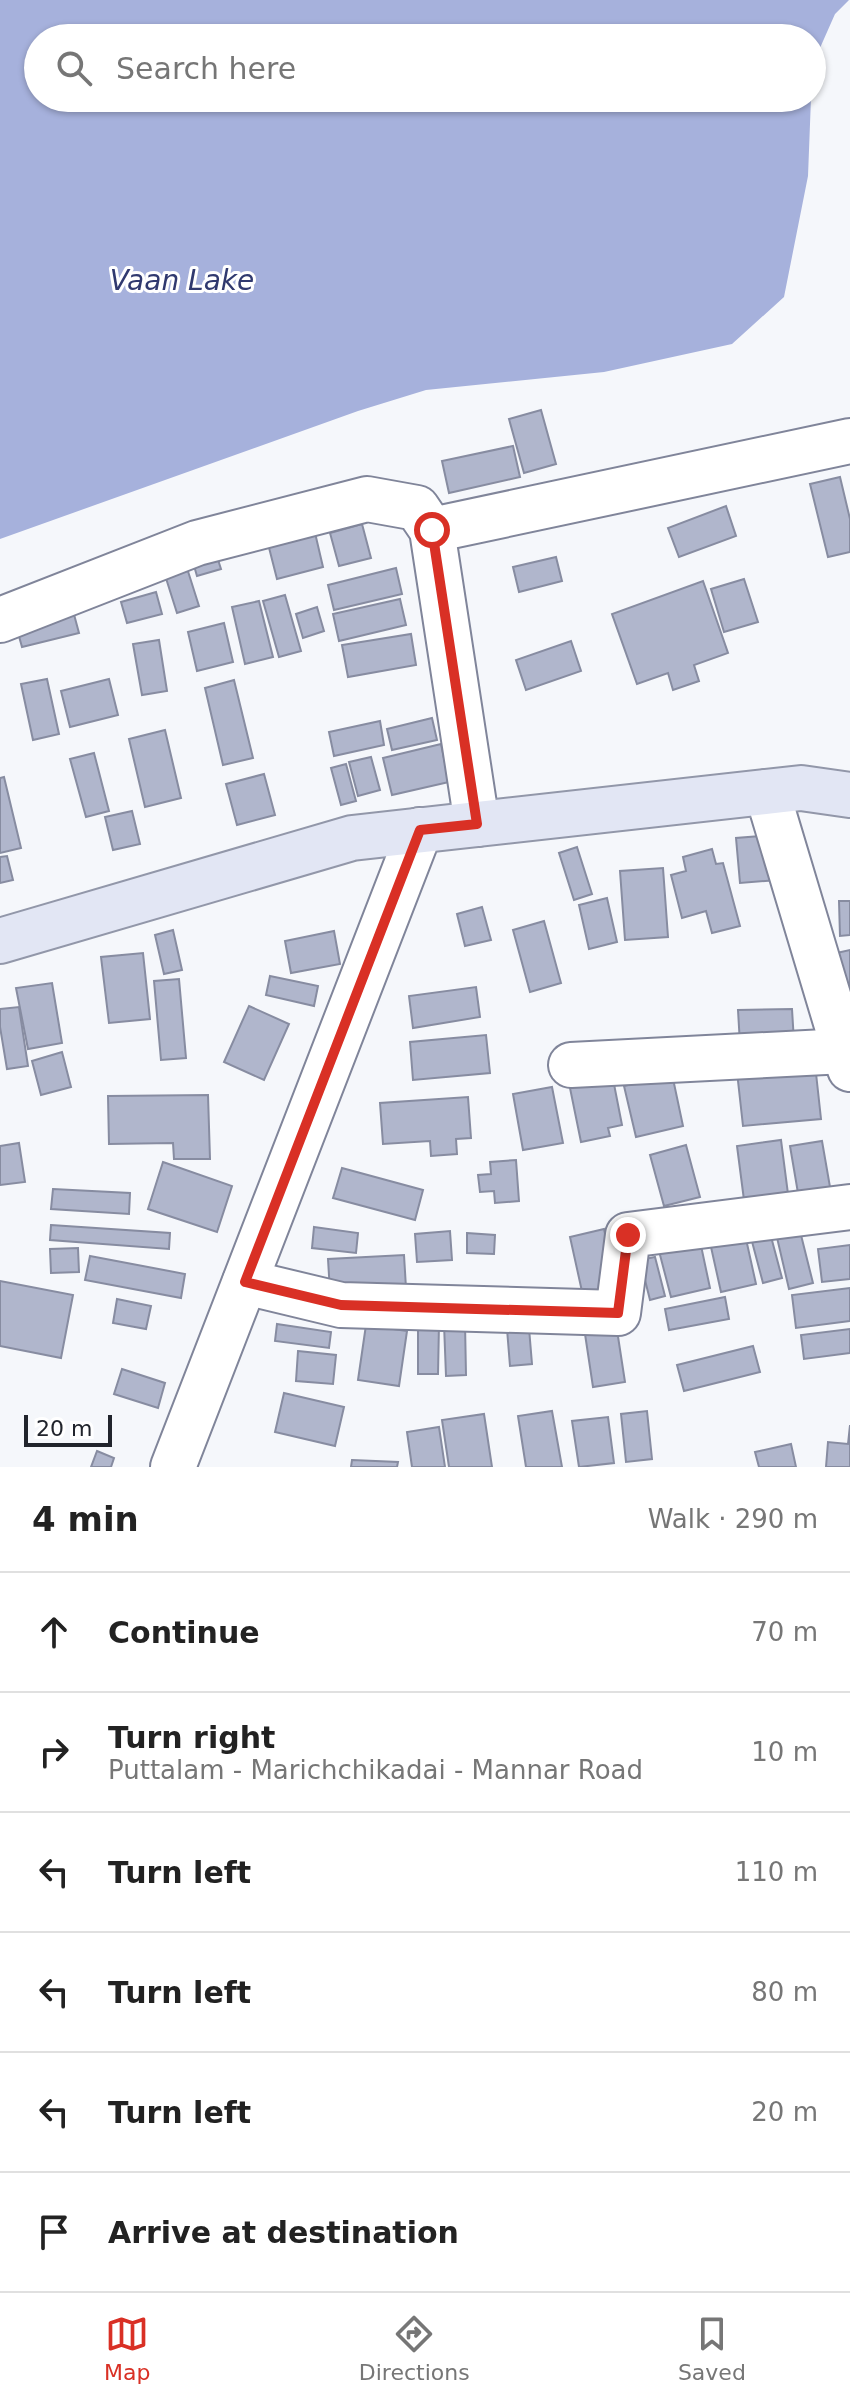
<!DOCTYPE html>
<meta charset="utf-8">
<style>
:root{--surface:#fff;--page:#f2f2f2;--text:#222;--muted:#767676;--line:#e0e0e0;--accent:#d93025}
body{margin:0;font-family:"DejaVu Sans",sans-serif;background:var(--page);color:var(--text)}
.scale{position:absolute;left:24px;bottom:20px;width:88px;box-sizing:border-box;padding-left:8px;border:4px solid #21242c;border-top:0;font-size:22px;line-height:28px;white-space:nowrap;color:#21242c;-webkit-text-stroke:6px #fff;paint-order:stroke}
.stop{position:absolute;width:24px;height:24px;margin:-18px;border:6px solid #d93025;border-radius:50%;background:#fff}
.stop.end{background:#d93025;border-color:#fff;box-shadow:0 2px 8px #0008}
.list{margin:0;padding:0;list-style:none}
h2{display:flex;justify-content:space-between;align-items:center;height:104px;margin:0;padding:0 32px;font-size:34px}
h2 small{font-size:26px;font-weight:400;color:var(--muted)}
.list li{display:grid;grid-template-columns:52px 1fr auto;gap:24px;align-items:center;box-sizing:border-box;height:120px;padding:0 32px;border-top:2px solid var(--line)}
.list b{display:block;font-size:30px;white-space:nowrap}
.list p{margin:0;font-size:26px;white-space:nowrap;color:var(--muted)}
.list em{font-size:26px;font-style:normal;color:var(--muted)}
.icon{flex:none;width:44px;height:44px;fill:none;stroke:currentColor;stroke-width:2;stroke-linecap:round;stroke-linejoin:round}
.map{position:relative;flex:none;width:850px;height:1467px;overflow:hidden}
.search{position:absolute;background:var(--surface);box-shadow:0 2px 6px #0004;left:24px;right:24px;top:24px;height:88px;display:flex;align-items:center;gap:20px;box-sizing:border-box;padding:0 28px;border-radius:44px;color:var(--muted);font-size:30px}
.sheet{height:824px;background:var(--surface)}
nav{display:flex;justify-content:space-around;align-items:center;box-sizing:border-box;height:112px;border-top:2px solid var(--line);background:var(--surface);font-size:22px;color:var(--muted)}
nav a{display:grid;justify-items:center;gap:4px}
nav .on{color:var(--accent)}
.map>svg:first-child{display:block}
</style>
<div class="map">
<svg width="850" height="1467" viewBox="0 0 850 1467">
<rect width="100%" height="100%" fill="#f5f7fb"/>
<path fill="#a6b1dc" d="M0,0H849L835,14L812,66V38H38V98H811L808,176L784,297L732,344L604,372L426,390L358,411L0,539Z"/>
<g fill="#b0b6cc" stroke="#878ca1" stroke-width="2">
<path d="M541,410L556,464L524,473L509,419Z"/>
<path d="M513,446L520,477L449,493L442,461Z"/>
<path d="M840,477L850,519V552L828,557L810,484Z"/>
<path d="M726,506L736,536L679,557L668,528Z"/>
<path d="M312,520L323,567L277,579L265,532Z"/>
<path d="M362,524L371,558L339,566L330,533Z"/>
<path d="M213,544L221,569L197,576L190,552Z"/>
<path d="M556,557L562,581L519,592L513,567Z"/>
<path d="M186,565L199,606L177,613L164,572Z"/>
<path d="M396,568L402,594L334,610L328,585Z"/>
<path d="M744,579L758,622L724,632L711,589Z"/>
<path d="M703,581L728,653L694,665L699,681L673,690L668,673L637,684L612,614Z"/>
<path d="M156,592L162,614L127,623L121,602Z"/>
<path d="M285,595L301,651L279,657L263,601Z"/>
<path d="M400,599L406,625L339,641L333,614Z"/>
<path d="M259,601L273,657L245,664L232,607Z"/>
<path d="M72,607L79,633L22,647L15,622Z"/>
<path d="M317,607L324,631L303,638L296,614Z"/>
<path d="M224,623L233,662L197,671L188,632Z"/>
<path d="M411,634L416,665L348,677L342,645Z"/>
<path d="M159,640L167,691L142,695L133,644Z"/>
<path d="M571,641L581,671L526,690L516,660Z"/>
<path d="M47,679L59,734L33,740L21,684Z"/>
<path d="M109,679L118,715L70,727L61,691Z"/>
<path d="M234,680L253,758L223,765L205,688Z"/>
<path d="M432,718L437,740L392,750L387,729Z"/>
<path d="M380,721L384,745L334,756L329,732Z"/>
<path d="M165,730L181,798L145,807L129,739Z"/>
<path d="M441,744L449,782L392,795L383,758Z"/>
<path d="M94,753L109,811L86,817L70,759Z"/>
<path d="M371,757L380,790L358,796L349,762Z"/>
<path d="M346,764L356,801L341,805L331,768Z"/>
<path d="M264,774L275,815L237,825L226,784Z"/>
<path d="M4,777L21,848L0,853V778Z"/>
<path d="M132,811L140,844L113,850L105,817Z"/>
<path d="M775,835L778,880L740,883L736,838Z"/>
<path d="M577,847L592,894L574,900L559,853Z"/>
<path d="M712,849L716,864L723,863L740,926L712,933L706,911L682,918L671,875L686,871L683,857Z"/>
<path d="M7,856L13,880L0,883V857Z"/>
<path d="M663,868L668,937L625,940L620,871Z"/>
<path d="M607,898L617,942L589,949L579,905Z"/>
<path d="M839,901H850V935L840,936Z"/>
<path d="M482,907L491,940L465,946L457,914Z"/>
<path d="M544,921L561,983L530,992L513,930Z"/>
<path d="M173,930L182,970L164,974L155,935Z"/>
<path d="M334,931L340,964L291,973L285,941Z"/>
<path d="M850,950V989L840,991L832,954Z"/>
<path d="M143,953L150,1019L109,1023L101,957Z"/>
<path d="M270,976L318,986L314,1006L266,995Z"/>
<path d="M179,979L186,1058L161,1060L154,981Z"/>
<path d="M52,983L62,1043L28,1049L16,988Z"/>
<path d="M476,987L480,1017L413,1028L409,996Z"/>
<path d="M249,1006L289,1024L264,1080L224,1062Z"/>
<path d="M19,1007L28,1066L7,1069L0,1027V1009Z"/>
<path d="M792,1009L794,1042L740,1044L738,1010Z"/>
<path d="M486,1035L490,1073L413,1080L410,1042Z"/>
<path d="M62,1052L71,1087L41,1095L32,1061Z"/>
<path d="M815,1064L821,1119L743,1126L737,1072Z"/>
<path d="M672,1074L683,1126L636,1137L624,1086Z"/>
<path d="M613,1079L622,1125L608,1128L610,1136L581,1142L570,1088Z"/>
<path d="M552,1087L563,1143L523,1150L513,1094Z"/>
<path d="M208,1095L210,1159H174L173,1143L109,1144L108,1096Z"/>
<path d="M468,1097L471,1138L456,1139L457,1154L431,1156L430,1141L383,1144L380,1103Z"/>
<path d="M781,1140L788,1194L744,1200L737,1146Z"/>
<path d="M822,1141L830,1187L798,1193L790,1146Z"/>
<path d="M19,1143L25,1182L0,1185V1146Z"/>
<path d="M686,1145L700,1197L664,1206L650,1155Z"/>
<path d="M516,1160L519,1201L495,1203L494,1191L480,1192L478,1175L491,1174L490,1162Z"/>
<path d="M163,1162L232,1186L217,1232L148,1209Z"/>
<path d="M342,1168L423,1190L415,1220L333,1198Z"/>
<path d="M53,1189L130,1193L129,1214L51,1209Z"/>
<path d="M798,1223L813,1283L789,1289L775,1229Z"/>
<path d="M51,1225L170,1233L169,1249L50,1240Z"/>
<path d="M314,1227L358,1233L356,1253L312,1248Z"/>
<path d="M604,1229L617,1288L583,1296L570,1237Z"/>
<path d="M769,1229L782,1278L763,1283L750,1234Z"/>
<path d="M744,1230L756,1284L721,1292L709,1238Z"/>
<path d="M450,1231L452,1260L417,1262L415,1234Z"/>
<path d="M467,1233L495,1235L494,1254L467,1253Z"/>
<path d="M700,1241L710,1288L671,1297L659,1251Z"/>
<path d="M850,1245V1279L822,1282L818,1249Z"/>
<path d="M78,1248L79,1272L51,1273L50,1249Z"/>
<path d="M404,1255L406,1288L330,1292L328,1259Z"/>
<path d="M90,1256L185,1274L181,1298L85,1280Z"/>
<path d="M655,1257L665,1296L650,1300L640,1260Z"/>
<path d="M0,1281L73,1295L61,1358L0,1346Z"/>
<path d="M850,1288V1321L796,1328L792,1295Z"/>
<path d="M725,1297L729,1319L669,1330L665,1309Z"/>
<path d="M117,1299L151,1306L146,1329L113,1323Z"/>
<path d="M465,1323L466,1375L446,1376L444,1324Z"/>
<path d="M277,1324L331,1332L329,1348L275,1341Z"/>
<path d="M418,1324H439L438,1374H418Z"/>
<path d="M366,1325L407,1331L399,1386L358,1380Z"/>
<path d="M529,1328L532,1364L510,1366L507,1329Z"/>
<path d="M850,1329V1353L804,1359L801,1335Z"/>
<path d="M617,1330L625,1382L593,1387L585,1334Z"/>
<path d="M753,1346L760,1372L684,1391L677,1365Z"/>
<path d="M298,1351L336,1355L333,1384L296,1381Z"/>
<path d="M122,1369L165,1383L158,1408L114,1394Z"/>
<path d="M284,1393L344,1407L335,1446L275,1432Z"/>
<path d="M552,1411L562,1467H526L518,1416Z"/>
<path d="M647,1411L652,1459L626,1462L621,1414Z"/>
<path d="M484,1414L492,1467H449L442,1420Z"/>
<path d="M608,1417L614,1463L579,1467L572,1421Z"/>
<path d="M850,1425V1467H826L828,1442L848,1444Z"/>
<path d="M439,1427L445,1467H412L407,1432Z"/>
<path d="M791,1444L796,1467H759L755,1452Z"/>
<path d="M97,1451L114,1458L111,1467H91Z"/>
<path d="M352,1460L398,1462L397,1467H351Z"/>
</g>
<g fill="none" stroke-linecap="round" stroke-linejoin="round">
<defs>
<g id="minor">
<path d="M432,530L850,441"/>
<path d="M0,620L197,543L367,499L417,508L432,530L477,824"/>
<path d="M767,792L850,1069"/>
<path d="M571,1065L845,1051"/>
<path d="M245,1282L341,1305L618,1313L628,1235L850,1207"/>
<path d="M173,1467L420,830"/>
</g>
<path id="major" d="M0,941L352,838L801,788L850,795"/>
</defs>
<use href="#minor" stroke="#80859a" stroke-width="48"/>
<use href="#major" stroke="#9297a9" stroke-width="48"/>
<use href="#minor" stroke="#fff" stroke-width="44"/>
<use href="#major" stroke="#e2e6f4" stroke-width="44"/>
</g>
<g fill="none" stroke-linecap="round" stroke-linejoin="round">
<path stroke="#d93025" stroke-width="10" d="M432,530L477,824L420,830L245,1282L341,1305L618,1313L628,1235"/>
</g>
<g text-anchor="middle" stroke-width="6" stroke-linejoin="round" paint-order="stroke">
<g font-size="28" font-style="italic" fill="#30396f" stroke="#fff">
<text x="182" y="290">Vaan Lake</text>
</g>
</g>
</svg>
<div class="scale">20 m</div>
<div class="stop" style="left:432px;top:530px"></div>
<div class="stop end" style="left:628px;top:1235px"></div>
<div class="search"><svg class="icon" aria-label="search" viewBox="0 0 24 24"><circle cx="10" cy="10" r="6"/><path d="M15 15l6 6"/></svg>Search here</div>
</div>
<section class="sheet">
<h2>4 min<small>Walk · 290 m</small></h2>
<ul class="list">
<li><svg class="icon" aria-label="ahead" viewBox="0 0 24 24"><path d="M12 20V5M6 11l6-6 6 6"/></svg><div><b>Continue</b></div><em>70 m</em></li>
<li><svg class="icon" aria-label="right" viewBox="0 0 24 24"><path d="M7 20v-9h11M14 6l5 5-5 5"/></svg><div><b>Turn right</b><p>Puttalam - Marichchikadai - Mannar Road</p></div><em>10 m</em></li>
<li><svg class="icon" aria-label="left" viewBox="0 0 24 24"><path d="M17 20v-9H6M10 6l-5 5 5 5"/></svg><div><b>Turn left</b></div><em>110 m</em></li>
<li><svg class="icon" aria-label="left" viewBox="0 0 24 24"><path d="M17 20v-9H6M10 6l-5 5 5 5"/></svg><div><b>Turn left</b></div><em>80 m</em></li>
<li><svg class="icon" aria-label="left" viewBox="0 0 24 24"><path d="M17 20v-9H6M10 6l-5 5 5 5"/></svg><div><b>Turn left</b></div><em>20 m</em></li>
<li><svg class="icon" aria-label="arrive" viewBox="0 0 24 24"><path d="M6 21V4h12l-3 4 3 4H6"/></svg><div><b>Arrive at destination</b></div></li>
</ul>
</section>
<nav>
<a class="on"><svg class="icon" aria-label="map" viewBox="0 0 24 24"><path d="M3 6l6-2 6 2 6-2v14l-6 2-6-2-6 2zM9 4v14M15 6v14"/></svg>Map</a>
<a><svg class="icon" aria-label="directions" viewBox="0 0 24 24"><path d="M12 3l9 9-9 9-9-9zM9 14v-3h6M13 9l2 2-2 2"/></svg>Directions</a>
<a><svg class="icon" aria-label="saved" viewBox="0 0 24 24"><path d="M7 4h10v16l-5-4-5 4z"/></svg>Saved</a>
</nav>
